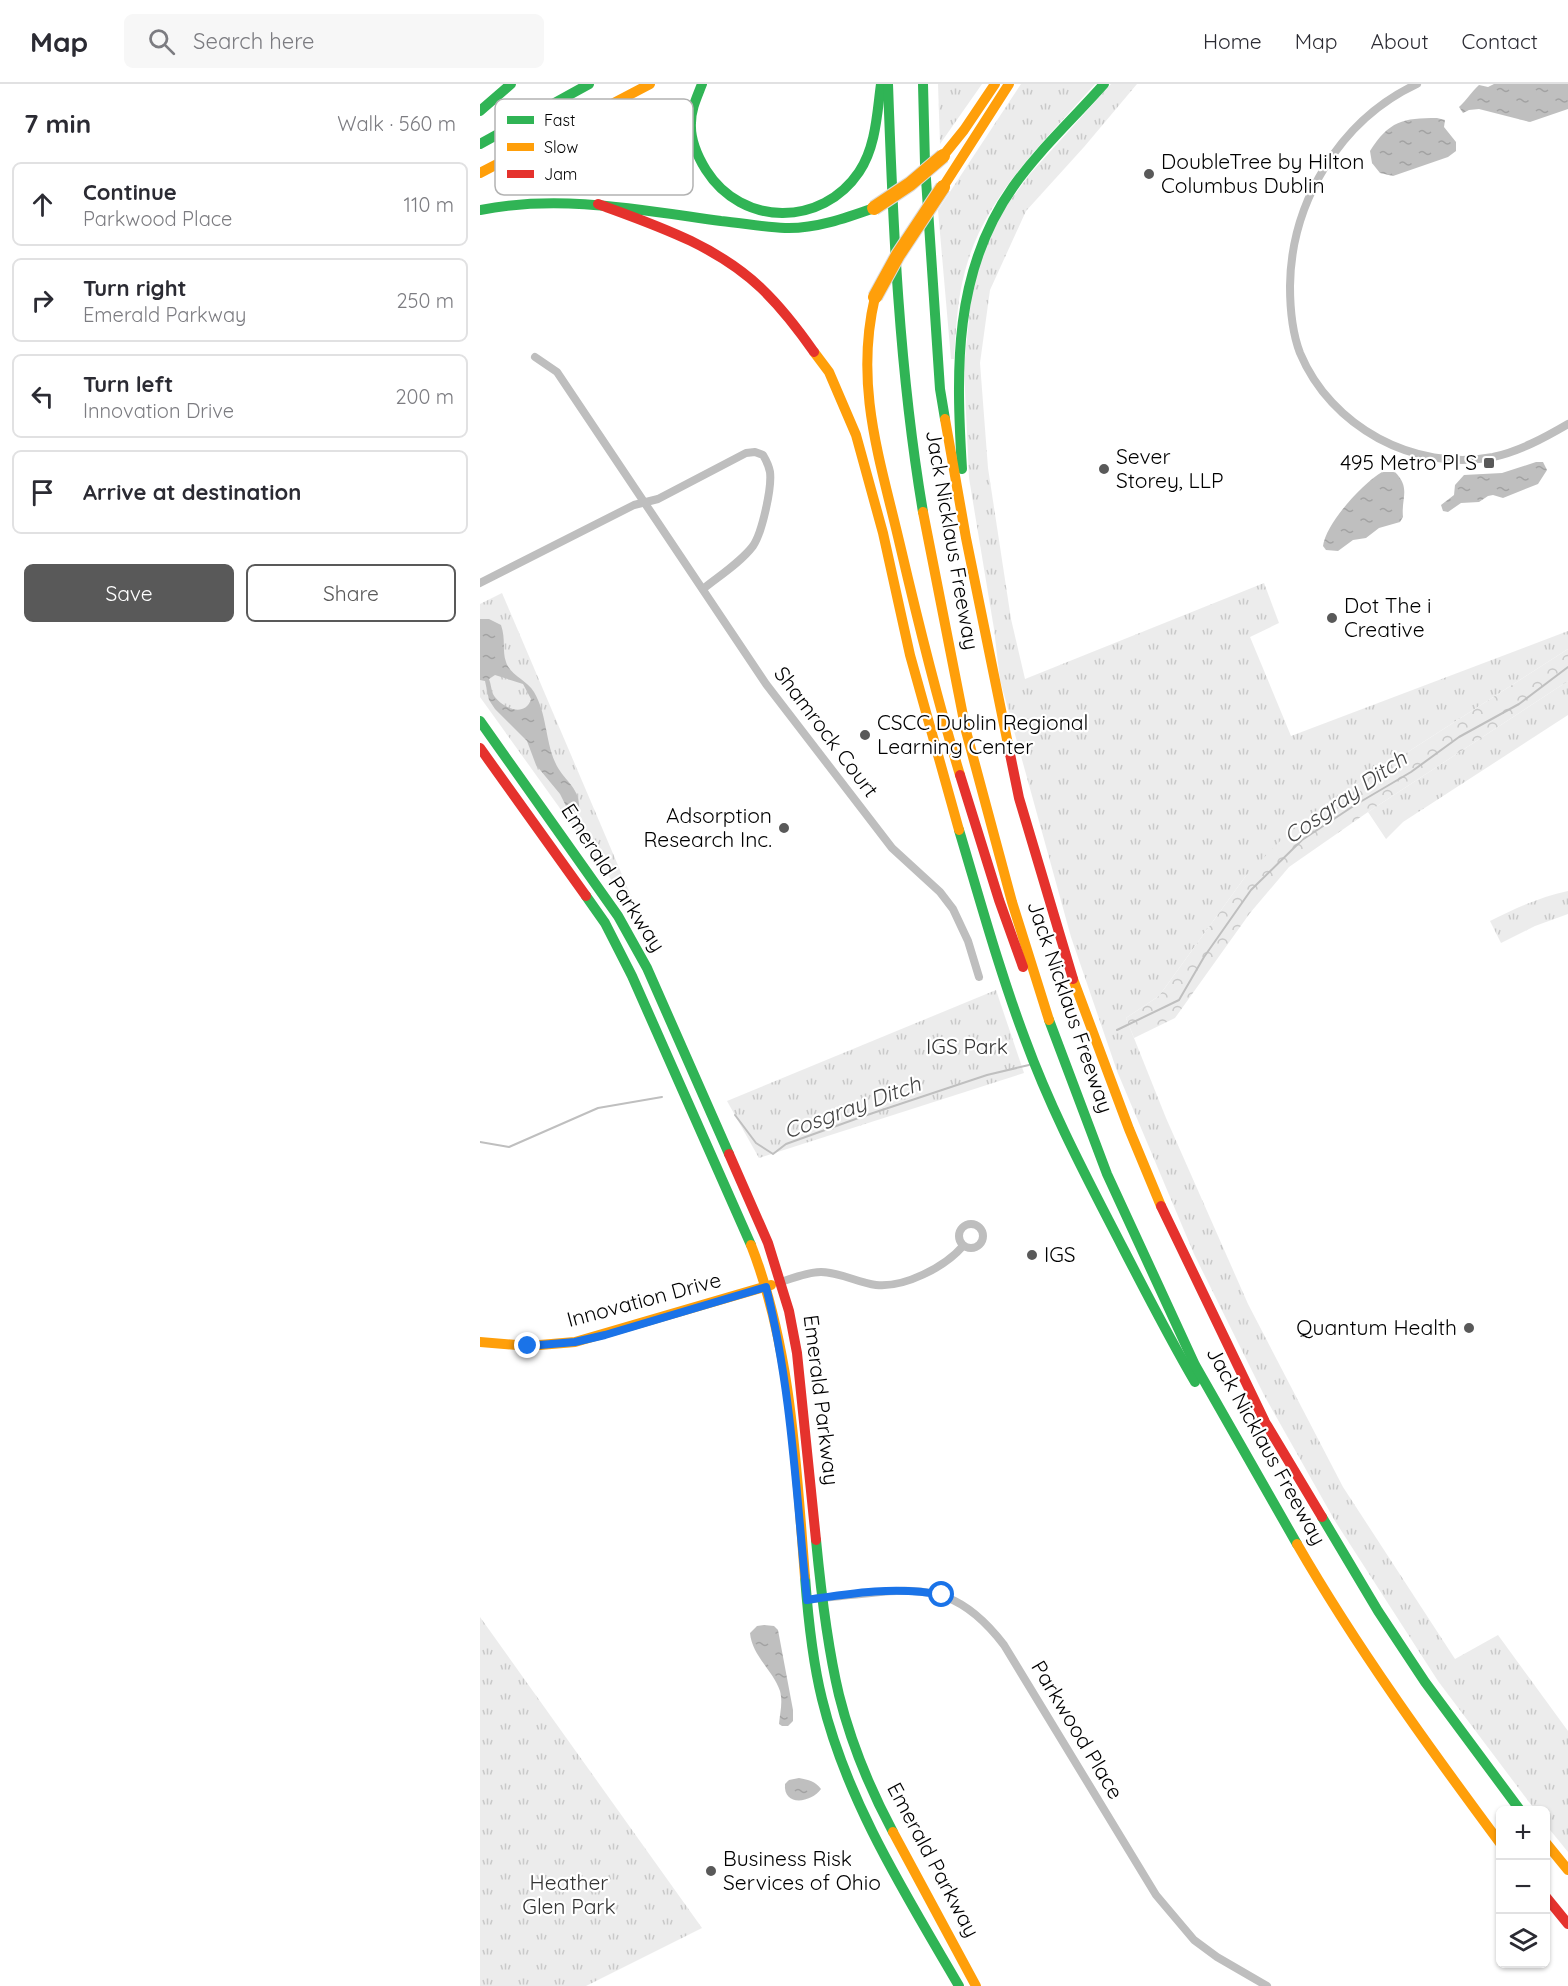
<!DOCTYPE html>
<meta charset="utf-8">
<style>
:root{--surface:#fff;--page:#f7f7f7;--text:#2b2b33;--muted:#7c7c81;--line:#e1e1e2;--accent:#595959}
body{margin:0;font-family:Quicksand,sans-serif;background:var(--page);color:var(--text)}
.controls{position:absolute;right:18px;bottom:18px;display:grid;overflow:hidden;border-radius:9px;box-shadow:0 2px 4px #0004}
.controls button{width:54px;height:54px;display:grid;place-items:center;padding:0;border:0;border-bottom:2px solid var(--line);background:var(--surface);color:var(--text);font:30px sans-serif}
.stop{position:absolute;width:18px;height:18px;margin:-14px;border:4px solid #1a73e8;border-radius:50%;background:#fff}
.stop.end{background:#1a73e8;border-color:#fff;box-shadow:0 2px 6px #0008}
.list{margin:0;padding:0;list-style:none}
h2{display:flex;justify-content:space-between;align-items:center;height:78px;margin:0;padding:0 24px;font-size:26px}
h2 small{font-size:20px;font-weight:400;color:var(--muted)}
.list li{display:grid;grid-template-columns:39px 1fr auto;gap:18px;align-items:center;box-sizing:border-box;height:84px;margin:0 12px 12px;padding:0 12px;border:2px solid var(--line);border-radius:9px}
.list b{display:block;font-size:22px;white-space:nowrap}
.list p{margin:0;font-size:20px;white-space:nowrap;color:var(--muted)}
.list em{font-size:20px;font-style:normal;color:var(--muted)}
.actions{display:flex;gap:12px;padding:18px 24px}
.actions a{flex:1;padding:14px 0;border:2px solid var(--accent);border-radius:9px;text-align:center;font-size:21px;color:var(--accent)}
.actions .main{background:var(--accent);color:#fff}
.icon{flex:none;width:33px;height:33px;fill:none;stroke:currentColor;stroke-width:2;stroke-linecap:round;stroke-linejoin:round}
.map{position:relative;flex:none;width:1088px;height:1902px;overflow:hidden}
header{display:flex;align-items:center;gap:36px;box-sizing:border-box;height:84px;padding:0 30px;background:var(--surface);border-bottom:2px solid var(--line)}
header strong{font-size:28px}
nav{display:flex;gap:33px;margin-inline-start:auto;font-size:21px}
.search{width:420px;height:54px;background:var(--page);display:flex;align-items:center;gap:15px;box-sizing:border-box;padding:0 21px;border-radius:9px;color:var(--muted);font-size:22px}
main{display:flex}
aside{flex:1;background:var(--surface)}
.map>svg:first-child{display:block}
</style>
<header>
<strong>Map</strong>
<div class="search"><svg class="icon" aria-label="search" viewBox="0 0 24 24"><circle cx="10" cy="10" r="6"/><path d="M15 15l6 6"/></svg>Search here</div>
<nav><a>Home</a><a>Map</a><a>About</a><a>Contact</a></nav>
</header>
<main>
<aside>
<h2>7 min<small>Walk · 560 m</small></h2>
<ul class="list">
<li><svg class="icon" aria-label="ahead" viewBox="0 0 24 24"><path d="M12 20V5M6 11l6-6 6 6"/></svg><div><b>Continue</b><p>Parkwood Place</p></div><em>110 m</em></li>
<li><svg class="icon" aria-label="right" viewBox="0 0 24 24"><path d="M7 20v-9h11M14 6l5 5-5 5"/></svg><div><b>Turn right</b><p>Emerald Parkway</p></div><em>250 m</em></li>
<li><svg class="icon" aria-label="left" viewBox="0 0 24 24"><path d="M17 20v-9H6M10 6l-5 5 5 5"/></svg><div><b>Turn left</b><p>Innovation Drive</p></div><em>200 m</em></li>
<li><svg class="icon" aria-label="arrive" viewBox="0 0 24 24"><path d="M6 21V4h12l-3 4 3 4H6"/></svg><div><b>Arrive at destination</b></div></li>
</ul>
<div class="actions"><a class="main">Save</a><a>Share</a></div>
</aside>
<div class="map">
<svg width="1088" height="1902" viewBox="0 0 1088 1902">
<defs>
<pattern id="grass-tufts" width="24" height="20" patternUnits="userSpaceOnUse" patternTransform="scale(1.5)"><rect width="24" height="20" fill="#ececec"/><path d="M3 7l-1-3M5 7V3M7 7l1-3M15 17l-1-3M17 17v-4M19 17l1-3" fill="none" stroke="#c9c9c9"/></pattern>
<pattern id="forest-crowns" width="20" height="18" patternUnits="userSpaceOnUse" patternTransform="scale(1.5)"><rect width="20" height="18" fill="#ececec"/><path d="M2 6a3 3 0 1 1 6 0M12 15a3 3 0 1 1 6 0" fill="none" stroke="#c9c9c9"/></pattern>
<pattern id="water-ripples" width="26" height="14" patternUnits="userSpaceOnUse" patternTransform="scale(1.5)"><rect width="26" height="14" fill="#bfbfbf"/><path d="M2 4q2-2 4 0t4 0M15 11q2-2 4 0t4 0" fill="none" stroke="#a2a2a2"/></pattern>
</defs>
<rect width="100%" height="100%" fill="#fff"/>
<g fill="url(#grass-tufts)">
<path d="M458,0H502L460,60Z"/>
<path d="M541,0H615C565,57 505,111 485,187C477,216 476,245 474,275H471L458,126Z"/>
<path d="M631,0H657L604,63L546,127L510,206L500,279L508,384L531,535L545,595L784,499L799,539L770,553L811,652L1088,547V565L864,709L765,793L679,912L646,934L686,1034L768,1220L863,1403L975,1575L1018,1551L1088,1647V1768L1066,1741V1726H1055L958,1597L855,1437L784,1311L714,1170L637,987L591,853L520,596L514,545L489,394L484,284L492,205L502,170L524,125L550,90Z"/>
<path d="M22,509L163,840L0,613V520Z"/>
<path d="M1088,597V631L923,738L906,755L888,728Z"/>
<path d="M1088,807V830L1055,842L1021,859L1010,837C1036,824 1060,813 1088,807Z"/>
<path d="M516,906L544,989L279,1074L247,1017Z"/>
<path d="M0,1533L222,1844L106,1902H0Z"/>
</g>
<path fill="url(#forest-crowns)" d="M1088,565V597L888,728L809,783L770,829L695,934L654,954L646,934L679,912L765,793L806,751L864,709Z"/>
<g fill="url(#water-ripples)" fill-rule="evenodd">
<path d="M1014,0H1088V25L1050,38L999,25L989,26L983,29L979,23C987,16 991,8 999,1L1008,3Z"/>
<path d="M957,34L965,36L964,43L976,58V67L968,73L913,92L900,89L892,79L890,67C909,37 923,34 957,34Z"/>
<path d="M1056,378H1063L1067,386L1058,400L1023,414L1013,411L1008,412L999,418L981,419L968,428L963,427L961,421L974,411L975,401L984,391L1022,389Z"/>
<path d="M902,388H915C931,404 921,414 923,433L920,438L899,444L886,454L873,456L858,467L846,466L843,462C846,439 883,399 902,388Z"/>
<path d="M0,535H9L21,541C26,555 22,567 26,578C30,591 47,596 54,608C67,630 65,655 75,678C83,697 101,703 99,726L93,728L88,726L80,710L56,681L47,657L15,625L9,616L5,597L0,596ZM15,591L43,600L51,615C45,635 20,623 13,610C11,605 11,600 9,595Z"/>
<path d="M284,1541L294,1542L298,1546L313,1626V1637L308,1642H302L299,1640C300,1628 303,1619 300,1607C293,1586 272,1572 270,1549L277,1542Z"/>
<path d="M319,1694C329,1696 335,1697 341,1705C331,1719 303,1723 305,1700L309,1696Z"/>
</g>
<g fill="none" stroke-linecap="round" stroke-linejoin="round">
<g stroke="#bfbfbf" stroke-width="2">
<path d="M637,946L699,916L724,873L771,806L822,756L875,721L931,688L979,653L1039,620L1088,583"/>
<path d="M255,1031L276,1059L293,1070L306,1060L384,1032L507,991L549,981"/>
<path d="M0,1058L29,1063L118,1024L182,1013"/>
</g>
<g stroke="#bebebe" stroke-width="8">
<path d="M937,0C860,36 811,118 810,202C810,224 812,248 820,269C851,343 934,388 1013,373C1040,367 1064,354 1088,340"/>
<path d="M55,273L77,288L286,600L412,764L460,808L473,825L488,857L499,893"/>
<path d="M0,499L154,421L178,415L266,369L275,368L283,371C286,376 289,382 290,388C292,404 282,449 273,462C260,479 239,492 223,505"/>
<circle cx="491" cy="1152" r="12"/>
<path d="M301,1198C313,1194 328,1188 341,1188C360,1188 378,1199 396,1201C424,1204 465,1183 483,1162"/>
<path d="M327,1516C348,1513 370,1511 391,1509C453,1502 485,1510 524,1561L676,1811L714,1856L737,1873L787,1902"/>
</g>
<g stroke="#30b455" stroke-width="10">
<path d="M222,0C217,13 211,25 211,39C210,56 218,73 226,86C262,143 342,143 379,88C396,63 397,29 401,0"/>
<path d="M408,0C413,144 419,286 443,428"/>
<path d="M443,0L445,80L460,305L465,335"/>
<path d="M0,27L31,0"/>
<path d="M0,60L109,0"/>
<path d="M0,126C80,110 161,126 241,137C262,139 284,143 305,144C335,145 366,134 394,124"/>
<path d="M482,385C476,286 473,188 533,103C559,66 594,34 624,0"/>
<path d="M0,637L138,832L167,884L249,1070"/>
<path d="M479,746C500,816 519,886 545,955C568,1018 598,1077 629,1137C657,1191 684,1245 715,1298"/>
<path d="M106,812L125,839L152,892L271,1161"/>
<path d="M569,936L627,1090L715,1281L817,1460"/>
<path d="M842,1433L898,1527L945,1598L1040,1726"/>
<path d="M336,1456C341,1508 347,1561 359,1611C371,1659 390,1705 413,1748"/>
<path d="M325,1493C328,1533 332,1575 342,1615C367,1718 426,1811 479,1902"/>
</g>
<g stroke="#ff9f0a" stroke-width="10">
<path d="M463,72L484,46L515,0"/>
<path d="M0,89L170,0"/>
<path d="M463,103L529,0"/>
<path d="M395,213C374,302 400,375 420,461C438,538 457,615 480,691"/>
<path d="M334,268L349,288L376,351L403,449L430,571L479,746"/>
<path d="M465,335L486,454L530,670"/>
<path d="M443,428L486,647L532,818L569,936"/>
<path d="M593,895L649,1045L681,1122"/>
<path d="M271,1161C312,1266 316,1382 325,1493"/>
<path d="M0,1258L48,1262L95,1258L291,1201"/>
<path d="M817,1460C877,1564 948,1662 1020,1759"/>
<path d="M413,1748L496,1902"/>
<path d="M1066,1759L1088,1786"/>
</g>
<g stroke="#e5322d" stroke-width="10">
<path d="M118,120C175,141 236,161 281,204C301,223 318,245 334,268"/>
<path d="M0,664L106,812"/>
<path d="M530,670L539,714L593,895"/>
<path d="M480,691L519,816L543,883"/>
<path d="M249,1070L288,1159L309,1227L317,1269L336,1456"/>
<path d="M681,1122L785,1338L842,1433"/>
<path d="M1066,1813L1088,1840"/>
</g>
<defs>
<g id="slow-bridge">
<path d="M394,124L430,100L463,72"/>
<path d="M395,213L418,171L463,103"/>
</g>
</defs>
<use href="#slow-bridge" stroke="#dbdbdb" stroke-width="16" stroke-linecap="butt"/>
<use href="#slow-bridge" stroke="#ff9f0a" stroke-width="14"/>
</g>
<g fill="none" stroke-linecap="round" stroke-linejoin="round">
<path stroke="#1a73e8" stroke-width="8" d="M48,1262L95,1258L125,1251L286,1203C312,1306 316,1411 327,1516C372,1509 418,1502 462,1511"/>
</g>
<g fill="#595959" stroke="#fff" stroke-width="2">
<circle cx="669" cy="90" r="6"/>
<rect x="1003" y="373" width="12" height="12" rx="3"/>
<circle cx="624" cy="385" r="6"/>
<circle cx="852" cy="534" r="6"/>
<circle cx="385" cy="651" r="6"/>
<circle cx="304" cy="744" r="6"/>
<circle cx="552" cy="1171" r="6"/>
<circle cx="989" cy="1244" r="6"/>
<circle cx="231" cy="1787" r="6"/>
</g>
<g text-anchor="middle" stroke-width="4.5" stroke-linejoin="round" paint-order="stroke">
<g font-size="21" fill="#000" stroke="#fff" text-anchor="start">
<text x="681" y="85">DoubleTree by Hilton<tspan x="681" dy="24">Columbus Dublin</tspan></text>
<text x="636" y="380">Sever<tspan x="636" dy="24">Storey, LLP</tspan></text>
<text x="997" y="386" text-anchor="end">495 Metro Pl S</text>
<text x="864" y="529">Dot The i<tspan x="864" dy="24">Creative</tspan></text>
<text x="397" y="646">CSCC Dublin Regional<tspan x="397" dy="24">Learning Center</tspan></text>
<text x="292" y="739" text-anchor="end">Adsorption<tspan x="292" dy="24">Research Inc.</tspan></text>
<text x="564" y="1178">IGS</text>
<text x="977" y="1251" text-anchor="end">Quantum Health</text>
<text x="243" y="1782">Business Risk<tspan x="243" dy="24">Services of Ohio</tspan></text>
</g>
<g font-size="21" fill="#000" stroke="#fff">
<text transform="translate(472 456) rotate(80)" y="7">Jack Nicklaus Freeway</text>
<text transform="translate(346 648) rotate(53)" y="7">Shamrock Court</text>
<text transform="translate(133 794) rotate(57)" y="7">Emerald Parkway</text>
<text transform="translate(590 923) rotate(71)" y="7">Jack Nicklaus Freeway</text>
<text transform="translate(164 1216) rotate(-15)" y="7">Innovation Drive</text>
<text transform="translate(341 1316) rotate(83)" y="7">Emerald Parkway</text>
<text transform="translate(786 1362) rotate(61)" y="7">Jack Nicklaus Freeway</text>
<text transform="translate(597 1646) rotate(59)" y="7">Parkwood Place</text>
<text transform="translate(453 1776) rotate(62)" y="7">Emerald Parkway</text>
</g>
<g font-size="21" fill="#333" stroke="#fff">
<text x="487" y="970">IGS Park</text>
<text x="89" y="1806">Heather<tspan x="89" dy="24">Glen Park</tspan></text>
</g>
<g font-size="22" font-style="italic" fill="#444" stroke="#fff">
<text transform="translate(865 713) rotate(-35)" y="8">Cosgray Ditch</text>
<text transform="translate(372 1023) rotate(-20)" y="8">Cosgray Ditch</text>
</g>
</g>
<rect x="15" y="15" width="198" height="96" rx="9" fill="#fff" stroke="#b2b2b2" stroke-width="1.5"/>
<rect x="27" y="32" width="27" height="8" fill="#30b455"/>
<rect x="27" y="59" width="27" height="8" fill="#ff9f0a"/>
<rect x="27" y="86" width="27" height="8" fill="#e5322d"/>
<g font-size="16" fill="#000">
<text x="64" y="42">Fast</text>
<text x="64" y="69">Slow</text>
<text x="64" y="96">Jam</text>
</g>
</svg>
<div class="controls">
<button>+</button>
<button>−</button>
<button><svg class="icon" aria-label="layers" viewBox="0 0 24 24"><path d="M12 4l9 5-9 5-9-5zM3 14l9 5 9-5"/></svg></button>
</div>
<div class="stop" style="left:462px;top:1511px"></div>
<div class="stop end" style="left:48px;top:1262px"></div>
</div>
</main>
